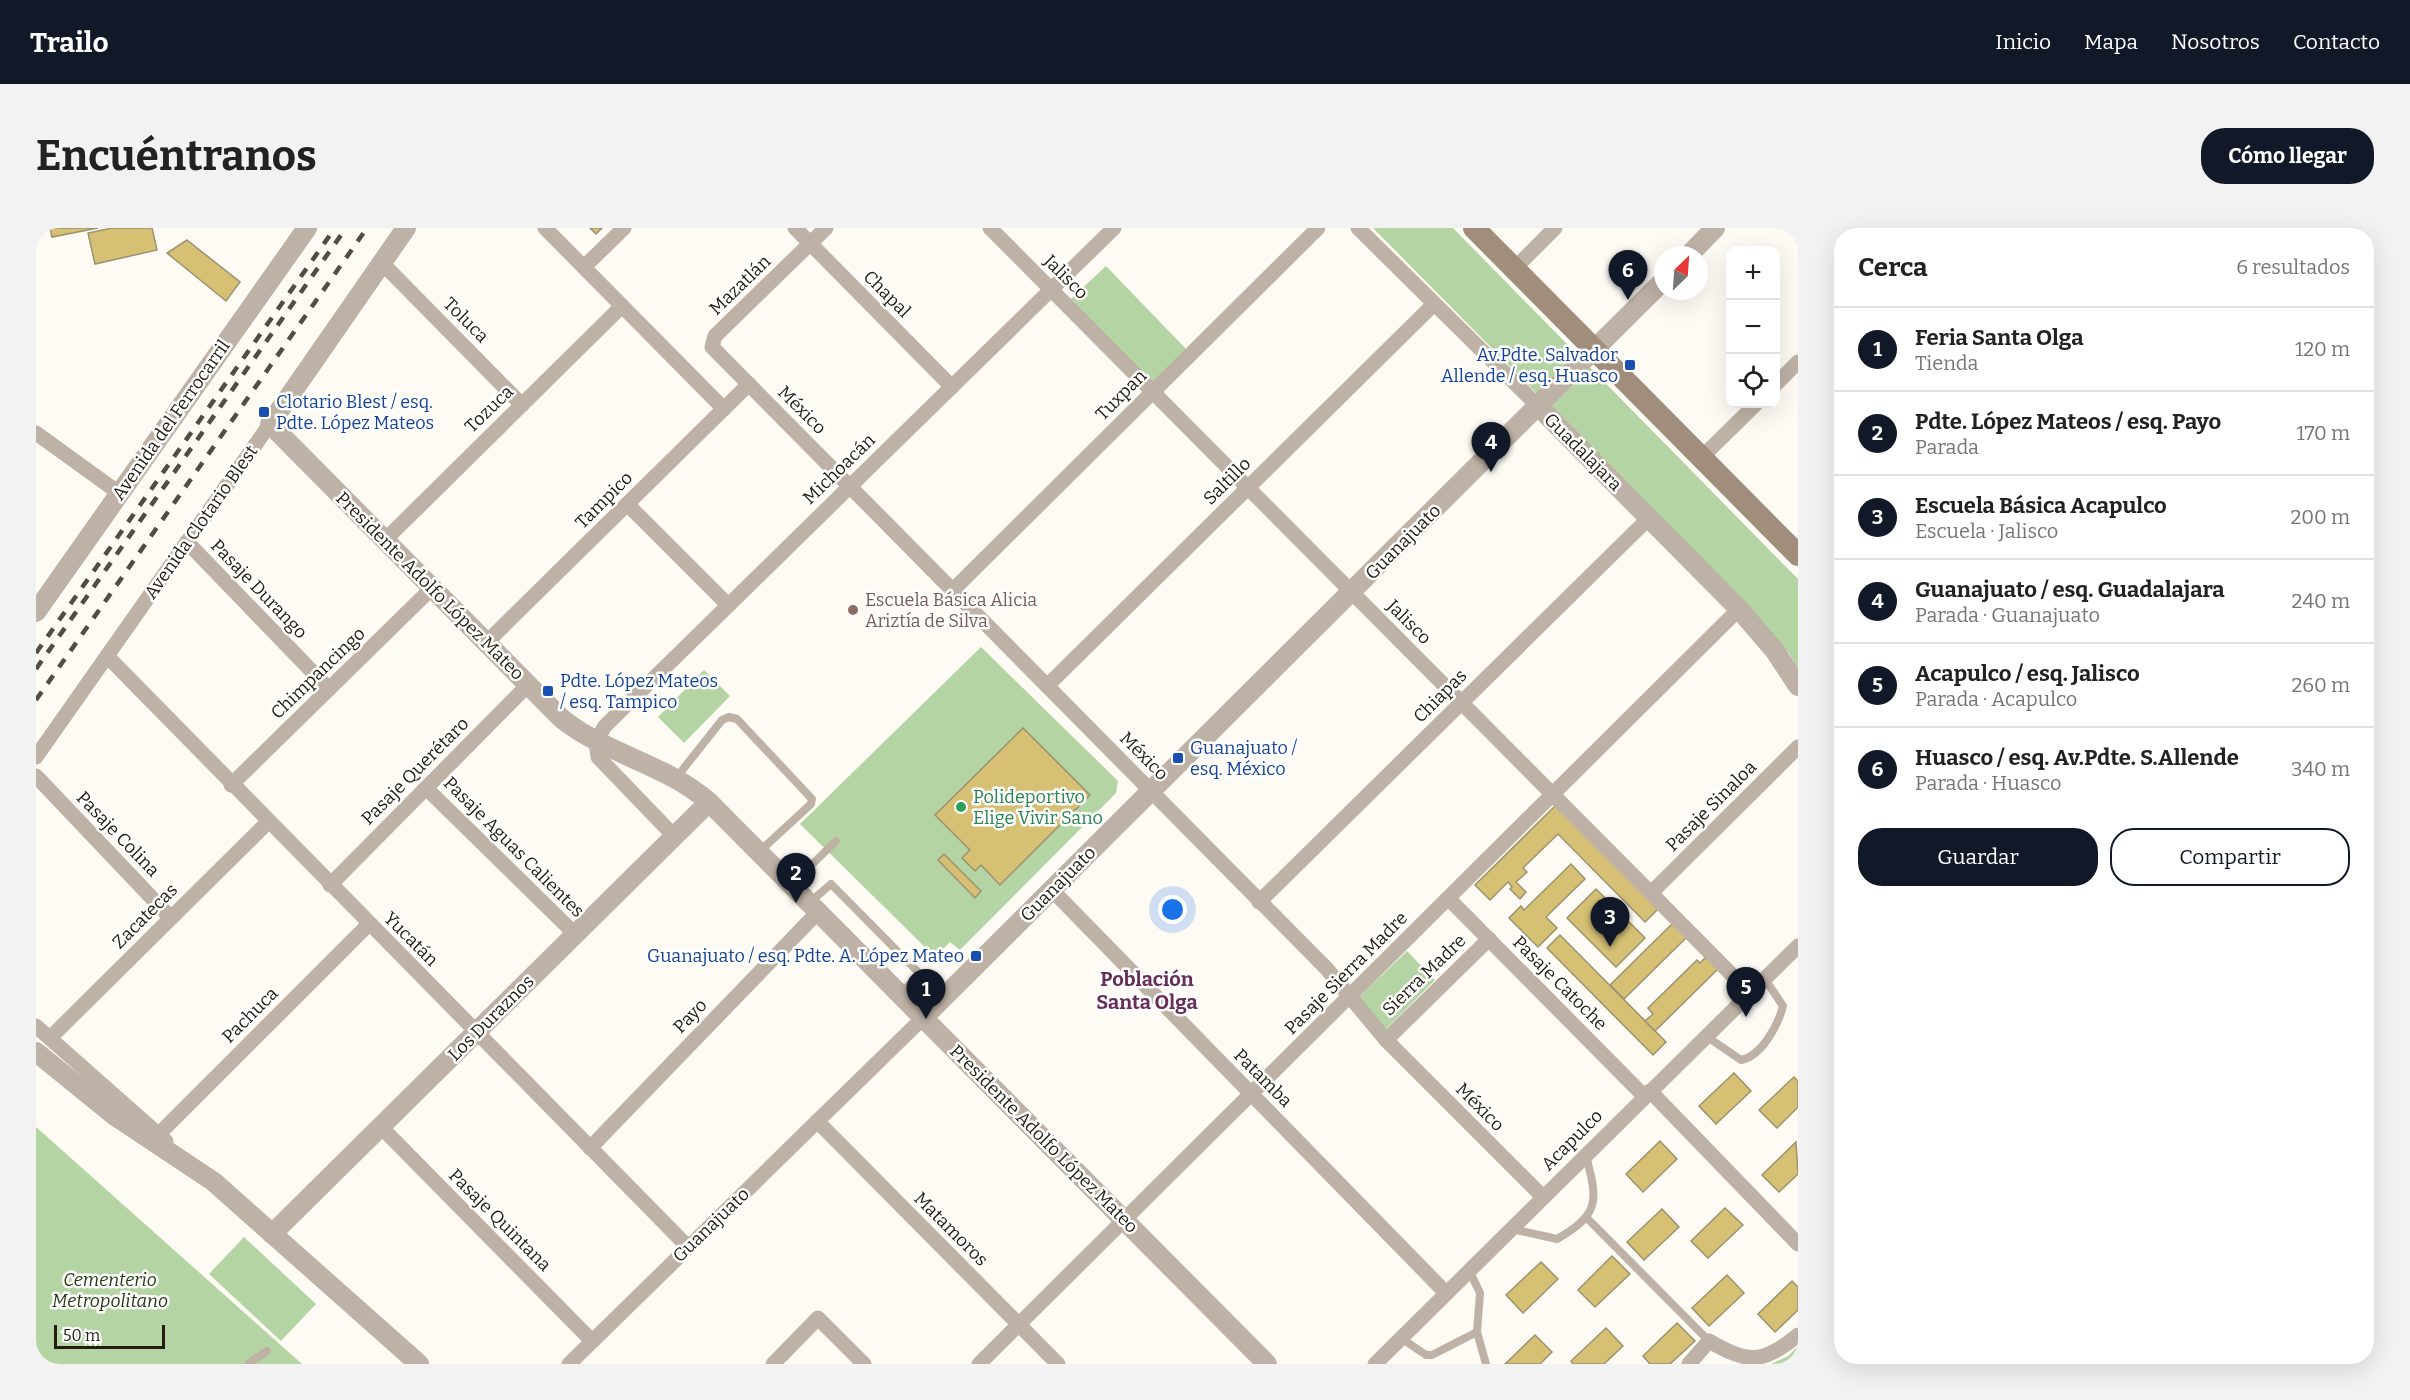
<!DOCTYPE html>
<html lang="es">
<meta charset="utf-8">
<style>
:root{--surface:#fff;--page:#f2f2f2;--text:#222;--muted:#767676;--line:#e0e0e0;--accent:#111827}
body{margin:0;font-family:Bitter,serif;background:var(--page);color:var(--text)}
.controls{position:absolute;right:18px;top:18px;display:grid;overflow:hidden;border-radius:12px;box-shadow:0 6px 24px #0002}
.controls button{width:54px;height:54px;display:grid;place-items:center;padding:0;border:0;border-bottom:2px solid var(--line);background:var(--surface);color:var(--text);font:30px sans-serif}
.compass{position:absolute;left:1618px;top:18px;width:54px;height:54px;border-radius:50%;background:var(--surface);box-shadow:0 6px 24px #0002;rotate:25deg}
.scale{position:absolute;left:18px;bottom:15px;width:111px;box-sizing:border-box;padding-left:6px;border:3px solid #201c0f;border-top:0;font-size:16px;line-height:21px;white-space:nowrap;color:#201c0f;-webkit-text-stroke:4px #fff;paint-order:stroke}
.you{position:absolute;left:1137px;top:682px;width:21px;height:21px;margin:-15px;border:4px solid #fff;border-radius:50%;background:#1a73e8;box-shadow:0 0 0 9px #1a73e833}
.badge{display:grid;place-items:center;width:39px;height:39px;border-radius:50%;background:var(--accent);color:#fff;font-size:20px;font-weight:700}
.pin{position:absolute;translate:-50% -50px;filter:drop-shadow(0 2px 3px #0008)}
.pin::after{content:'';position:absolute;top:32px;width:21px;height:18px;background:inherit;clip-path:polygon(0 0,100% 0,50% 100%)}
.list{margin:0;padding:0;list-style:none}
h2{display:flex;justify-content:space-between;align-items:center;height:78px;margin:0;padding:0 24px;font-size:26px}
h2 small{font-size:20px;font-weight:400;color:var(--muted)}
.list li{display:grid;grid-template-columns:39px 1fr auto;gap:18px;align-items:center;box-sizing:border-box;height:84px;padding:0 24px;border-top:2px solid var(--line)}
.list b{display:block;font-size:22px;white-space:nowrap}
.list p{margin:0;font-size:20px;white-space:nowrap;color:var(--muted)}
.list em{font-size:20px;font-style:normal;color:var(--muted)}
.actions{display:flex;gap:12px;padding:18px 24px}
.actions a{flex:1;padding:14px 0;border:2px solid var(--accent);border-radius:24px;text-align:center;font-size:21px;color:var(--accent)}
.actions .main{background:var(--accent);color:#fff}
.icon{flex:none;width:33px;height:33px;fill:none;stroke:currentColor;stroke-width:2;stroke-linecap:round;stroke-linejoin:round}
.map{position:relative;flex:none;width:1762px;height:1136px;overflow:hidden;border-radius:24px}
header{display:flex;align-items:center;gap:36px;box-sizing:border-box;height:84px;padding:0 30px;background:var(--accent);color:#fff}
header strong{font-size:28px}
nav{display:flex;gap:33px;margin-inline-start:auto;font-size:21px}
.intro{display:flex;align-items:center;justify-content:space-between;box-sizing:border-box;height:144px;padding:0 36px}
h1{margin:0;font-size:42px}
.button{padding:15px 27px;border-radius:24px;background:var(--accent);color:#fff;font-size:21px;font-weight:700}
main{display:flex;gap:36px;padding:0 36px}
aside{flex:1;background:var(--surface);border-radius:24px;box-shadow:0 6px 24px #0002}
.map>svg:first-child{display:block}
</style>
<header>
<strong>Trailo</strong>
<nav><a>Inicio</a><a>Mapa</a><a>Nosotros</a><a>Contacto</a></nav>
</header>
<div class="intro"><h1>Encuéntranos</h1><a class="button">Cómo llegar</a></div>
<main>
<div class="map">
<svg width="1762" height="1136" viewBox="0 0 1762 1136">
<rect width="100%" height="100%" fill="#fdfbf4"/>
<g fill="#b4d5a3">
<path d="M1337,0H1417L1762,351V441L1753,425L1710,377Z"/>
<path d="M1070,38L1151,122L1116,156L1035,71Z"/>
<path d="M945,419L1082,553L1080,565L924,722L914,714L899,729L764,596Z"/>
<path d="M668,442L694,468L648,515L622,489Z"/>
<path d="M1371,723L1399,752L1349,802L1323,769Z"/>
<path d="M0,899L266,1136H0Z"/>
<path d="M208,1009L280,1076L245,1113L173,1046Z"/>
<path d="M1762,1118V1136H1735L1752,1128Z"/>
</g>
<g fill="#d6c074" stroke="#9c9270" stroke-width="1.5">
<path d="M14,0H62L16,9Z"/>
<path d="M76,0H116L121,22L59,36L52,5Z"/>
<path d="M554,0H566L560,6Z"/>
<path d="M151,12L204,54L190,73L131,25Z"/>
<path d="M987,500L1054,567L964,657L945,637L939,643L926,630L934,622L899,587Z"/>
<path d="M1520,577L1622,681L1609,694L1522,606L1487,640L1491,644L1480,654L1490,664L1484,671L1474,661L1476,659L1472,654L1454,672L1439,657Z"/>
<path d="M908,626L945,663L939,670L902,632Z"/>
<path d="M1535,636L1549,651L1510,689L1521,700L1502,719L1473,690L1485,678L1488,682Z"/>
<path d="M1560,661L1609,710L1580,739L1531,690Z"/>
<path d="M1637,695L1651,709L1588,771L1574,757Z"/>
<path d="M1524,707L1630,814L1617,827L1511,720Z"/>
<path d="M1670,729L1682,741L1619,803L1609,793L1617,786L1612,780L1661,732L1664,735Z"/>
<path d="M1698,845L1715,863L1680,896L1663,878Z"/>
<path d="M1758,849L1762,853V879L1741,900L1723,882Z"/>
<path d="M1624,913L1641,931L1607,964L1590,946Z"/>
<path d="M1760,914L1762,946L1743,964L1726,947Z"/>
<path d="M1689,980L1707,997L1672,1030L1655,1013Z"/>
<path d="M1626,981L1643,999L1608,1032L1591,1014Z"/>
<path d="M1576,1028L1594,1046L1559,1079L1542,1062Z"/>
<path d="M1505,1034L1522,1051L1487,1085L1470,1067Z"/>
<path d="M1691,1047L1708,1065L1673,1098L1656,1080Z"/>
<path d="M1756,1053L1762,1059V1082L1739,1104L1722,1086Z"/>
<path d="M1641,1095L1659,1113L1634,1136H1614L1607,1128Z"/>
<path d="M1570,1100L1587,1118L1568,1136H1537L1535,1133Z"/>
<path d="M1499,1107L1516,1124L1504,1136H1469Z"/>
</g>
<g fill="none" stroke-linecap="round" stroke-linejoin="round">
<g stroke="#beb1a5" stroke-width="8">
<path d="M640,550L686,492L693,489L701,491L776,571L775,576L724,623"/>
<path d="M756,656L800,613"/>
<path d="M773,675L795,656L884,746L865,765"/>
<path d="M1670,808L1705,832C1726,828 1742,797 1747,778L1729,751"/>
<path d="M1550,989L1673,1113"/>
<path d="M1476,1001L1521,1011C1564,986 1562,973 1550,928"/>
<path d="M1433,1042L1444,1065L1441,1104L1450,1136"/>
<path d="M1365,1110L1390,1127H1396L1441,1104"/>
<path d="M212,1136L231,1123"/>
</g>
<g stroke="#beb1a5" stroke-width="15">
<path d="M509,0L688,181"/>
<path d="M759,0L916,159"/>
<path d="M790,0L679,108L676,119L1291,741L1350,812L1507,969"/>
<path d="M954,0L1713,764"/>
<path d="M1322,0L1503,179"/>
<path d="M346,35L486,177"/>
<path d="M548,39L588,0"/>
<path d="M1478,41L1519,0"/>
<path d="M1740,156L1762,134"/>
<path d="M0,205L83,265"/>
<path d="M1666,229L1720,176"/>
<path d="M591,276L692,377"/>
<path d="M348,313L586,78"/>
<path d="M151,314L293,461"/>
<path d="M917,362L1282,0"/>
<path d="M450,415L713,156"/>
<path d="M71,428L652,1019"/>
<path d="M1011,458L1398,76"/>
<path d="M0,529L234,196"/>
<path d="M0,548L135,690"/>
<path d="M195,557L395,361"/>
<path d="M390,560L539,706"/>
<path d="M638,608L562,529L560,513L569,498L1078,0"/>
<path d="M294,657L492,457"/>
<path d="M1016,662L1410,1065"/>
<path d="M1615,665L1762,519"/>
<path d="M1412,670L1608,868"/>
<path d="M1223,674L1613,290"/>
<path d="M0,798L130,913"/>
<path d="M14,810L232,594"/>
<path d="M1350,812L1453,711"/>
<path d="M1614,863L1762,1016"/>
<path d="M781,893L1022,1136"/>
<path d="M345,899L556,1113"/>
<path d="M123,906L333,696"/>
<path d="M554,920L782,684"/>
<path d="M533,1136L887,790"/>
<path d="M737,1136L782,1090L828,1136"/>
<path d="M943,1136L1703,381"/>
<path d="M1339,1136L1762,718"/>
<path d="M1653,1136L1673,1113C1713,1136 1726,1136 1762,1107"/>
</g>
<g stroke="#beb1a5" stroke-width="20">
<path d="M370,0L234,196L525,490C569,526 630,536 673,574L1231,1136"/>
<path d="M1653,27L1679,0"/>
<path d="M1503,179L1703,381L1739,423L1762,458"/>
<path d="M0,384L271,0"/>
<path d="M887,790L1627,53"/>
<path d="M0,824L79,888L178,954L383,1136"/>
<path d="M236,1006L673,574"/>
</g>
<path stroke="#a08d7c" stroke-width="22" d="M1438,0L1762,327"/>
<g stroke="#514d42" stroke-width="4.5" stroke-dasharray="10 10" stroke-linecap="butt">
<path d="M0,425L299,0"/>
<path d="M0,441L310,0"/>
<path d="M0,472L331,0"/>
</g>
</g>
<g fill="#1a4fb4" stroke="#fff" stroke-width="2">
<rect x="1588" y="131" width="12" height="12" rx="3"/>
<rect x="222" y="178" width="12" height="12" rx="3"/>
<rect x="506" y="457" width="12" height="12" rx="3"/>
<rect x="1136" y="524" width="12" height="12" rx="3"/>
<rect x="934" y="722" width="12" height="12" rx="3"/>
</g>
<circle fill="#8d6e63" stroke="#fff" stroke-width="2" cx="817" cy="382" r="6"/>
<circle fill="#2e9e5b" stroke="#fff" stroke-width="2" cx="925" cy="579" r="6"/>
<g text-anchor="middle" stroke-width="5" stroke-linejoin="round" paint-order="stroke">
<g font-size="18" fill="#201c0f" stroke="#fff">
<text transform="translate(1030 49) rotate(45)" y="6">Jalisco</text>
<text transform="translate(704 57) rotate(-44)" y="6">Mazatlán</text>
<text transform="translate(851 66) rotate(45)" y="6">Chapal</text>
<text transform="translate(430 92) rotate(45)" y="6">Toluca</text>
<text transform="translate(1085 167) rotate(-45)" y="6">Tuxpan</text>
<text transform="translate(453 181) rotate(-44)" y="6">Tozuca</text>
<text transform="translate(766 182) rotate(45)" y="6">México</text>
<text transform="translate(135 192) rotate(-55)" y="6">Avenida del Ferrocarril</text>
<text transform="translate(1547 224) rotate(45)" y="6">Guadalajara</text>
<text transform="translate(803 241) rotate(-44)" y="6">Michoacán</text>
<text transform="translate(1191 253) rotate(-45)" y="6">Saltillo</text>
<text transform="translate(568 272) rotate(-45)" y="6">Tampico</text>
<text transform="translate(165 294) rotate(-55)" y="6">Avenida Clotario Blest</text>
<text transform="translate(1367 314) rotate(-45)" y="6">Guanajuato</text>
<text transform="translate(394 358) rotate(45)" y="6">Presidente Adolfo López Mateo</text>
<text transform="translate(223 361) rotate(46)" y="6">Pasaje Durango</text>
<text transform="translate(1373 394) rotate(45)" y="6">Jalisco</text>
<text transform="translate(282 445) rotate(-44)" y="6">Chimpancingo</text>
<text transform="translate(1404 468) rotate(-45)" y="6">Chiapas</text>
<text transform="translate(1108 528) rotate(45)" y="6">México</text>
<text transform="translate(379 543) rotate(-45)" y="6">Pasaje Querétaro</text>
<text transform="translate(1675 578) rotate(-45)" y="6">Pasaje Sinaloa</text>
<text transform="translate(82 606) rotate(46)" y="6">Pasaje Colina</text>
<text transform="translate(478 619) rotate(45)" y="6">Pasaje Aguas Calientes</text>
<text transform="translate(1022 656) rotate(-45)" y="6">Guanajuato</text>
<text transform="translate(109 688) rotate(-45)" y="6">Zacatecas</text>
<text transform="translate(375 711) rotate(45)" y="6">Yucatán</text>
<text transform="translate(1310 745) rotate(-45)" y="6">Pasaje Sierra Madre</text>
<text transform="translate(1388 747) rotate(-44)" y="6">Sierra Madre</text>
<text transform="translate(1524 755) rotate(45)" y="6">Pasaje Catoche</text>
<text transform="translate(214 787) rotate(-45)" y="6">Pachuca</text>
<text transform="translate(654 788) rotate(-46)" y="6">Payo</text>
<text transform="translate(455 790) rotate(-45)" y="6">Los Duraznos</text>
<text transform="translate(1227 850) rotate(45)" y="6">Patamba</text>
<text transform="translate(1444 879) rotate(45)" y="6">México</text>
<text transform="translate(1008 911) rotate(45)" y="6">Presidente Adolfo López Mateo</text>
<text transform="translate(1536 912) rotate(-45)" y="6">Acapulco</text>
<text transform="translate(464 992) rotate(45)" y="6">Pasaje Quintana</text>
<text transform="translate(675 997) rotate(-44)" y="6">Guanajuato</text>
<text transform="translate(915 1001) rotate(45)" y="6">Matamoros</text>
</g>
<g font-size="18" fill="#164399" stroke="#fff" text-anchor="start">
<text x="1582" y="133" text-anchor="end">Av.Pdte. Salvador<tspan x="1582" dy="21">Allende / esq. Huasco</tspan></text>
<text x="240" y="180">Clotario Blest / esq.<tspan x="240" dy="21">Pdte. López Mateos</tspan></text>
<text x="524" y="459">Pdte. López Mateos<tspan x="524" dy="21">/ esq. Tampico</tspan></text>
<text x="1154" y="526">Guanajuato /<tspan x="1154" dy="21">esq. México</tspan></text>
<text x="928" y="734" text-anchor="end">Guanajuato / esq. Pdte. A. López Mateo</text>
</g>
<g font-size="18" fill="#785e54" stroke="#fff" text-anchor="start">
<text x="829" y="378">Escuela Básica Alicia<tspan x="829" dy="21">Ariztía de Silva</tspan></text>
</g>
<g font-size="18" fill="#27864d" stroke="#fff" text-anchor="start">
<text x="937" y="575">Polideportivo<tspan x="937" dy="21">Elige Vivir Sano</tspan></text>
</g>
<g font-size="18" font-style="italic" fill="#223d10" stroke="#fff">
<text x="74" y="1058">Cementerio<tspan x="74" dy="21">Metropolitano</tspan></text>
</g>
<g font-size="20" font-weight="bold" fill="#662e59" stroke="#fff">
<text x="1111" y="758">Población<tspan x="1111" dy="23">Santa Olga</tspan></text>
</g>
</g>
</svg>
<div class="controls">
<button>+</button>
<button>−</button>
<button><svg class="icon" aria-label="locate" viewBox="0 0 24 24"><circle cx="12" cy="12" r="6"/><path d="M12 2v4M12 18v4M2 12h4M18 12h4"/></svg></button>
</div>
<svg class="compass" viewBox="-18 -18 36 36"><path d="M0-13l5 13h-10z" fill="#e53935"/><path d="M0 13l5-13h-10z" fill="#767676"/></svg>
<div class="scale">50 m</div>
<div class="you"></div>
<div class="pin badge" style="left:890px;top:791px">1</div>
<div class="pin badge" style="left:760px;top:675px">2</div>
<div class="pin badge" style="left:1574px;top:719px">3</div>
<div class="pin badge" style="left:1455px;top:244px">4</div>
<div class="pin badge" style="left:1710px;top:789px">5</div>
<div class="pin badge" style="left:1592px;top:72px">6</div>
</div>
<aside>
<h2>Cerca<small>6 resultados</small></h2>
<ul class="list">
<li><span class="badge">1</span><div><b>Feria Santa Olga</b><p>Tienda</p></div><em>120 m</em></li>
<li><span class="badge">2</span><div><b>Pdte. López Mateos / esq. Payo</b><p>Parada</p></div><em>170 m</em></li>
<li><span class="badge">3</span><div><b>Escuela Básica Acapulco</b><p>Escuela · Jalisco</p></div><em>200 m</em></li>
<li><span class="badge">4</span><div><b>Guanajuato / esq. Guadalajara</b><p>Parada · Guanajuato</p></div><em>240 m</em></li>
<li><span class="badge">5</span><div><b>Acapulco / esq. Jalisco</b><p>Parada · Acapulco</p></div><em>260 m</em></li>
<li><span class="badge">6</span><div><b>Huasco / esq. Av.Pdte. S.Allende</b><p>Parada · Huasco</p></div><em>340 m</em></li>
</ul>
<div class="actions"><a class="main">Guardar</a><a>Compartir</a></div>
</aside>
</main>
